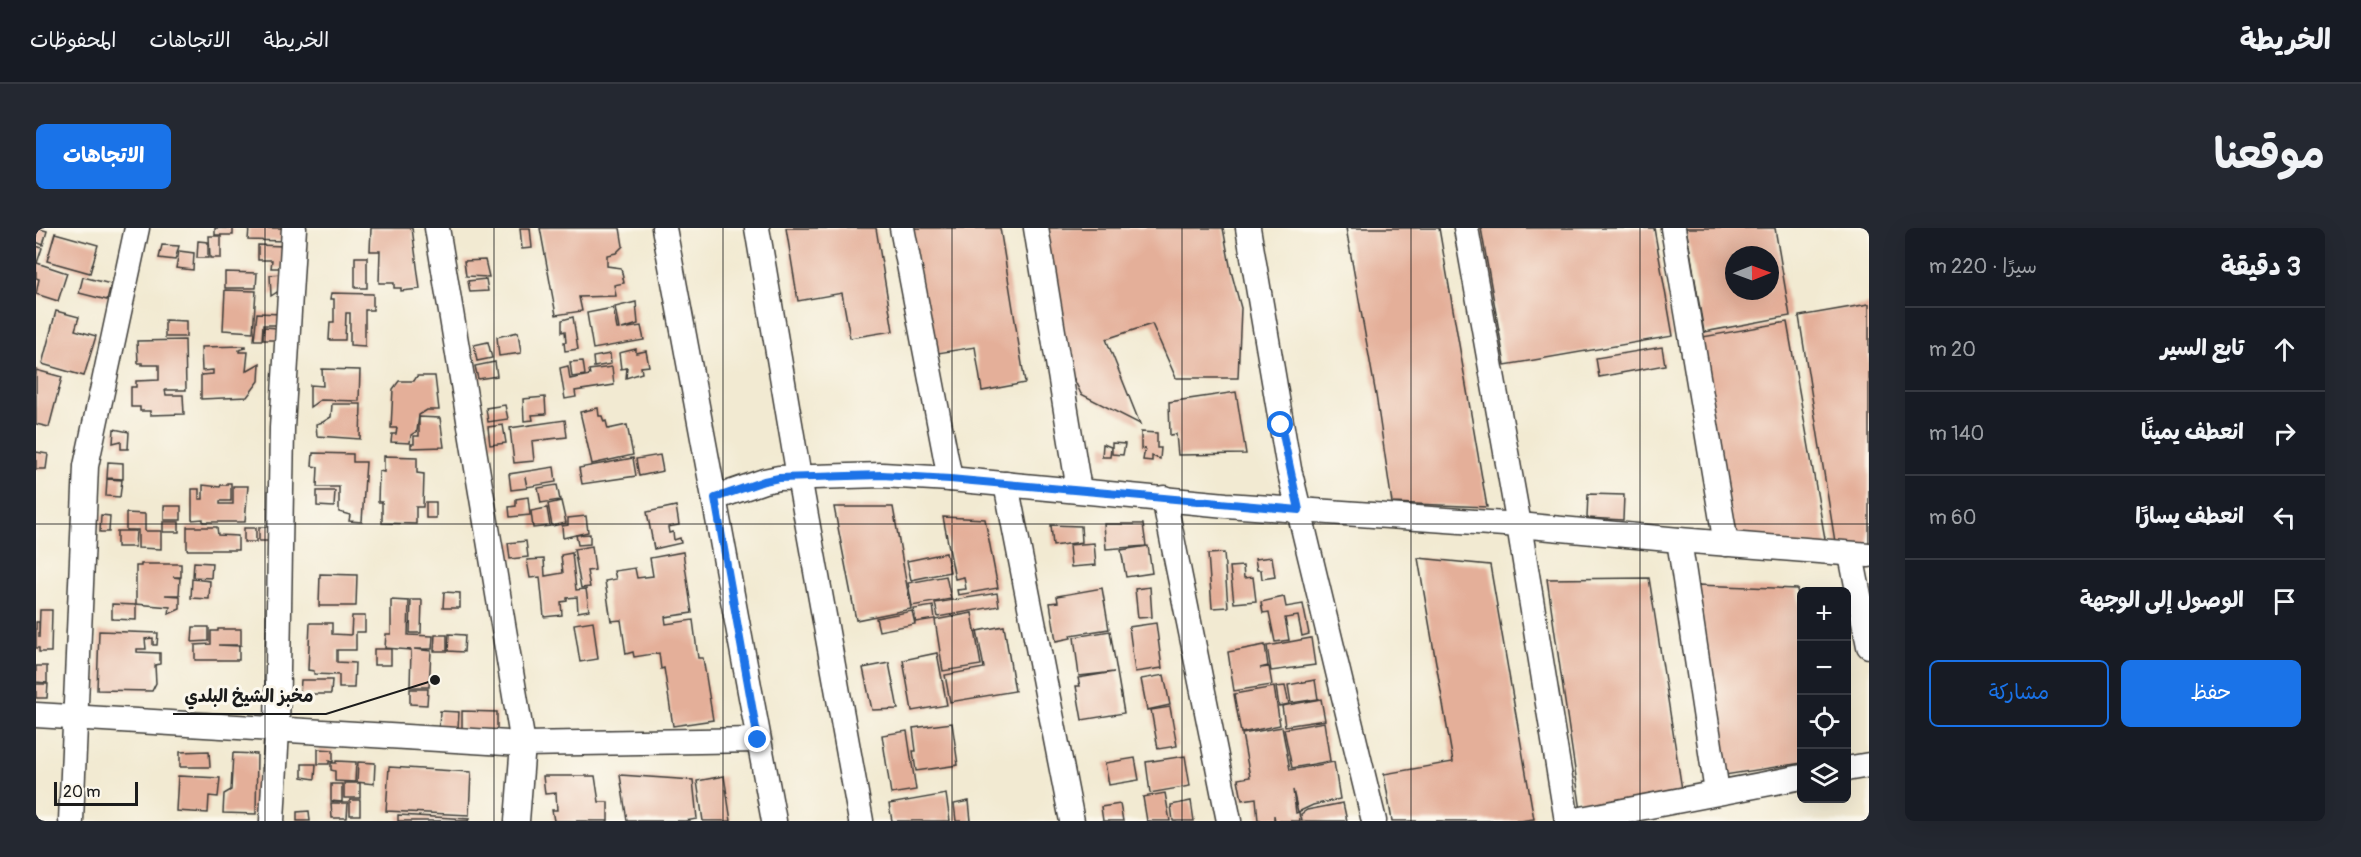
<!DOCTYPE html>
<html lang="ar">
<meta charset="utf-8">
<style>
:root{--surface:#171b24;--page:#242831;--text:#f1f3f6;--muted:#9ea1a6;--line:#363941;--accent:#1a73e8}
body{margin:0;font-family:Pangolin,"Playpen Sans Arabic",sans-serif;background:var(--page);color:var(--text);direction:rtl}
.controls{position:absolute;right:18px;bottom:18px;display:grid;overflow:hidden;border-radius:9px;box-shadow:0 6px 24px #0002}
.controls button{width:54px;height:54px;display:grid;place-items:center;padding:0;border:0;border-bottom:2px solid var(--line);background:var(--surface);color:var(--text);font:30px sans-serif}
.compass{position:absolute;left:1689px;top:18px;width:54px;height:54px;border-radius:50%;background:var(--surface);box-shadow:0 6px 24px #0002;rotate:89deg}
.scale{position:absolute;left:18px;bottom:15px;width:84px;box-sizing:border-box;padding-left:6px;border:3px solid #1c1c1c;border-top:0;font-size:16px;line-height:21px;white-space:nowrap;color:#1c1c1c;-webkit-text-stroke:4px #fbf7ec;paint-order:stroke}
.stop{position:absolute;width:18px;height:18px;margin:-14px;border:4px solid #1a73e8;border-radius:50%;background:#fff}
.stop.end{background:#1a73e8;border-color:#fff;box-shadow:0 2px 6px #0008}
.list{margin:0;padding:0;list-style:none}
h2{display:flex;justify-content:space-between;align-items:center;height:78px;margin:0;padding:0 24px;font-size:26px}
h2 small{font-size:20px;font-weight:400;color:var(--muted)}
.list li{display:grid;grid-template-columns:39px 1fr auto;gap:18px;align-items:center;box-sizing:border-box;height:84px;padding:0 24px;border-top:2px solid var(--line)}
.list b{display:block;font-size:22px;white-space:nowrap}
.list em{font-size:20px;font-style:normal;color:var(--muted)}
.actions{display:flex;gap:12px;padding:18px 24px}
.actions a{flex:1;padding:14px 0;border:2px solid var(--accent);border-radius:9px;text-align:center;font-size:21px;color:var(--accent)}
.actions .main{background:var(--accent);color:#fff}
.icon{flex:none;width:33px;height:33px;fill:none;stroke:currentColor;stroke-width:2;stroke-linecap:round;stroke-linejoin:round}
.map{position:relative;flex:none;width:1833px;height:593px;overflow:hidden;direction:ltr;border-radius:9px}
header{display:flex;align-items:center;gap:36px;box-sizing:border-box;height:84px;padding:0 30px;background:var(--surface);border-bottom:2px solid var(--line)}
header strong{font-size:28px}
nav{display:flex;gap:33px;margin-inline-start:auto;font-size:21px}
.intro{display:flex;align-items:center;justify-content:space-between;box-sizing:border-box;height:144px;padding:0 36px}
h1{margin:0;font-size:42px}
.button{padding:15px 27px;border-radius:9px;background:var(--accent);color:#fff;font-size:21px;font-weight:700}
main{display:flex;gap:36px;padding:0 36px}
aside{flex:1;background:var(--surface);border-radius:9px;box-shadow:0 6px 24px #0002}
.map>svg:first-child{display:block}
</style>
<header>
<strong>الخريطة</strong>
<nav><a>الخريطة</a><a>الاتجاهات</a><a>المحفوظات</a></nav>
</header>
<div class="intro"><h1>موقعنا</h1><a class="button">الاتجاهات</a></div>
<main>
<aside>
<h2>3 دقيقة<small>سيرًا · 220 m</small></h2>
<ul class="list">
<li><svg class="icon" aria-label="ahead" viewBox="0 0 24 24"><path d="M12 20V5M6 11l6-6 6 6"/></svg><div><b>تابع السير</b></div><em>20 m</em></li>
<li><svg class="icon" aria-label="right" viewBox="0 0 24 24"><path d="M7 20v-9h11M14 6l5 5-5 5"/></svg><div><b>انعطف يمينًا</b></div><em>140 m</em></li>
<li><svg class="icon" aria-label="left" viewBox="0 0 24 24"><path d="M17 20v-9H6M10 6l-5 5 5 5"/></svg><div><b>انعطف يسارًا</b></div><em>60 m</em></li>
<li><svg class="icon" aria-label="arrive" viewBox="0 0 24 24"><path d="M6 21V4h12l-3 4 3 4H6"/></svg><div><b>الوصول إلى الوجهة</b></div></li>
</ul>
<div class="actions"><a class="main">حفظ</a><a>مشاركة</a></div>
</aside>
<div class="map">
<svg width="1833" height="593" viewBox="0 0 1833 593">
<rect width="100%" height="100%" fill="#fbf7ec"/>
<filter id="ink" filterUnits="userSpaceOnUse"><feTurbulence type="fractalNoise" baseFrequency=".0167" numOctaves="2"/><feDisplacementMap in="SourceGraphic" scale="12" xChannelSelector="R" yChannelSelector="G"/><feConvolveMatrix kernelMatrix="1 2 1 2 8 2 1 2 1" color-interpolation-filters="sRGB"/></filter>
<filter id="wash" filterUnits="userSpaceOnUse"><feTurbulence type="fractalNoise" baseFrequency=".008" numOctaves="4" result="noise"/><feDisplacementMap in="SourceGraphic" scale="24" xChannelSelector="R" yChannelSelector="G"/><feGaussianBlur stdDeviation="1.35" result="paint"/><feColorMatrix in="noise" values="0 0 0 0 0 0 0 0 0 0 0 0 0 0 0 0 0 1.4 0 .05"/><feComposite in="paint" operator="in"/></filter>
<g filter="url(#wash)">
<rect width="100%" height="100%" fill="#f2ead2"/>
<g id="blocks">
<g fill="#e4af99" fill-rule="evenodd">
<path d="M0,0L11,3L7,17L0,14Z"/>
<rect x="179" y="0" width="18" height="7"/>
<path d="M213,0H249V13L212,12Z"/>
<path d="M335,0H376L384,61L365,63V60H358V55H343L344,23H334Z"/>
<path d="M484,0H494L496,20L486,21Z"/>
<path d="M504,0H584L587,18L580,25L571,27V38L585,40L588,55L578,57L580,68L543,69L546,83L520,87Z"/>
<path d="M750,0H840L857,103L814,110L806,65L762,73Z"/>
<path d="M875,0H964L989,155L946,163L939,119L896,126Z"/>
<path d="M1004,0H1187L1195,43L1205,80L1202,150H1140L1116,96L1070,111L1104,196L1045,166L1026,125Z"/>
<path d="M1310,0H1403L1451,279L1356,275L1340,167Z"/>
<path d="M1445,0H1618L1637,108L1469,137Z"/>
<path d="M1650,0H1739L1754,88L1668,104ZM1698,27H1734V63H1698Z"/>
<path d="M19,5L62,17L54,45L11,33Z"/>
<path d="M173,8H185V30H174Z"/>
<path d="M162,13L172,14V30H161Z"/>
<path d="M126,17L143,18L139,32L123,30Z"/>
<path d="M222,17L247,18V40H235L236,32H222Z"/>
<path d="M0,18L6,20L1,35L31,45L22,73L0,66L3,51L0,50Z"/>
<path d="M143,23L158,25L157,42L140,40Z"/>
<rect x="319" y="29" width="12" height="31"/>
<path d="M449,32L453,49L430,48L428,33Z"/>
<path d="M189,44L221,45L220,60H189Z"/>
<path d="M246,46L247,60L235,68L234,47Z"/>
<path d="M47,49L75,56L71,72L43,65Z"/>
<path d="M450,51L452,63L434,64L432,53Z"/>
<path d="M189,62L220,63L217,104L187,102Z"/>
<path d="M295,65L337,66V82H329V118L314,117V85H310L309,112H293L294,94H298V71H294Z"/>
<path d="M600,74L602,96L586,101L605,98L608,112L557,121L551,85L577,80L581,101H583L579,79Z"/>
<path d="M1833,76V322L1800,320L1763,88Z"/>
<path d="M20,83L43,89L39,102L60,108L48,148L6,136Z"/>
<path d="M221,85L246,86L245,97H227L226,112H218Z"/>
<path d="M537,89L542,121L529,123L528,114H530L529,103L526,104V92Z"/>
<path d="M129,92L150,93V109H129Z"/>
<path d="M1751,94L1791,322L1696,313L1661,110Z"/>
<path d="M228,99L242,100L241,112H227Z"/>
<path d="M482,104L485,125L463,128L461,109Z"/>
<path d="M149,112L150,162H129L130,167H147L148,186L114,187V183H104V179H95V159H100V153L123,152V137H106V135H102L101,113Z"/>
<path d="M452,114L456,130L441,133L438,117Z"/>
<path d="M210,118V120L203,122V124H212L210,143L224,135L223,153L211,169L165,171V147L177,146V142L166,143L165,119Z"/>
<path d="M1626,119L1629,137L1563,149L1560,130Z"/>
<path d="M600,121V125L610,123L613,138L605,139L606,145L590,150L591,140L585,141L583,125Z"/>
<path d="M574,126L575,136L558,139L557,129Z"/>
<path d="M547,133L549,147L536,149L534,134Z"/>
<path d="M459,134L461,148L442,151L439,138Z"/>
<path d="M532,138L534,151L554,147L553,142L576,139L578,157L539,163L540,169L529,171L524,140Z"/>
<path d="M286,141L324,142L323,173L284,172L274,179V157L287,158Z"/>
<path d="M0,142L26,149L13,199L0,196Z"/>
<path d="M381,148H399L403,182H391L383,187L381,203L375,207L374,215L355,214L356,206H360L361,200H355L357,161L363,153H378Z"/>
<path d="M1200,164L1210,226L1142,227L1140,206L1134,207L1133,174Z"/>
<path d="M509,169L510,186L496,187L497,192L488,193L487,171Z"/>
<path d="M296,176H325L324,211L281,208L280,196L287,194L295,189Z"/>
<path d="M469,177L472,191L452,194L450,180Z"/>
<path d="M562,180L563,188H566L568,194L570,193L572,201L591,197L597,227L556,236L544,184Z"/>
<path d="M383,189L404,190L408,219L375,220V216H378V208H383Z"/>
<path d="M529,192L531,209L496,213L498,233L478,235L474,200Z"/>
<path d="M467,197L470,215L454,217L452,199Z"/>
<path d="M78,201L93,204L92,221H85V213L77,215Z"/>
<path d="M1105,204L1121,205V220H1125L1124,231L1116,228V233L1107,232L1109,220L1105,221Z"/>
<path d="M1076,215L1089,216L1087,227L1076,226Z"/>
<path d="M1067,216L1075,219L1074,229H1066Z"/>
<path d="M0,224L12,226L10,241H0Z"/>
<path d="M277,225L317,226V234H330L326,294L313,293L314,287L303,284V259H281L282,239L276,238Z"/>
<path d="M624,227L627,243L603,248L600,231Z"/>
<path d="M348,228L381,229V245L388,246L387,279H380V296L346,295V274H342L343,243L348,244Z"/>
<path d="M597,230L600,248L546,256L543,240Z"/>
<path d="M72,234L87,235V251L71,250Z"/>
<path d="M518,239L520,254L491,259L489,249L491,260L475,262L473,246Z"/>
<path d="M71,251L86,252L84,269L70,268Z"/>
<path d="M191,255H195V273H184V276H197V258H212L209,294H167V291L156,292V261H163V271H167V257L184,259L185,257H191Z"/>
<path d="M521,257L524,272L505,275L502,260Z"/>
<path d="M281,263H299L298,279L281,278Z"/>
<path d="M1552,266L1588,267L1587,292L1551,290Z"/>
<path d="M492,269L494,287L474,289L473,279L480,278V271Z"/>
<path d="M525,273L530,295L516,298L512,276Z"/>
<rect x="390" y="274" width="10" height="16"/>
<rect x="128" y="278" width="17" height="14"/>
<path d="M640,278L643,297L632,299L633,305L637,304L638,312L644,310L645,315L618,321L611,284Z"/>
<path d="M798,279H857L875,381L820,392Z"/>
<path d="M511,280L514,298L497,300L495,283Z"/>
<path d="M90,285L109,286V303H125V321L102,320V302H90Z"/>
<path d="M65,287L74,288L73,304H64Z"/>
<path d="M550,288L552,304L527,310L526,298L532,297V290Z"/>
<path d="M907,289L949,291L962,360L922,367L921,362L930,361L928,349L919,351Z"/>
<rect x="127" y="294" width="16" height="10"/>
<path d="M1068,296H1107L1110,318L1070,321Z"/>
<path d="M1015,297L1045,298L1046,314L1017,318Z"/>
<path d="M151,299H181L182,307L202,308V322H151Z"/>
<rect x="223" y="299" width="11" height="14"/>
<rect x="208" y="300" width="12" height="14"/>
<path d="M81,303H100L99,319H81Z"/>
<path d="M554,306V316L542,317L540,307Z"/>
<path d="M490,313L492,329L474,331L472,315Z"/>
<path d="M1058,315L1060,337L1035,339L1033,317Z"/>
<path d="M556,318L559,342L551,343L554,359L545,360L538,321Z"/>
<path d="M1112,318L1116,345L1090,349L1085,322Z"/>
<path d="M647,324L656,385L629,389L630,396L657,392L662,430H667L677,492L637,498L628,440L625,441L623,425L598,429L597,424L590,426L585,392L575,393L569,353L580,351L578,343L599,340L601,350L617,348L614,330Z"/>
<path d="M536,325L540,362L550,361L553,382L542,384L541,369L531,370V373L525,374L526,387L508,389L504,349L494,350L491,332L508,331L509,348L527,345L525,327Z"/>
<path d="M910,325L914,344L875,352L871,333Z"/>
<path d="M1188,325L1192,379L1176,380L1172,326Z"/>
<path d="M1236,329L1239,349L1226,351L1225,342H1221L1219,331Z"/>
<path d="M1382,330L1454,337L1498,591L1484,593H1356L1348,546L1417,534Z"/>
<path d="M158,334L176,335L175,350L157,349Z"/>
<path d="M105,336H145V349H137L144,350L143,367H129L144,368V381L133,386L134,379L100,376V338H105Z"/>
<path d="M1207,338L1208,350L1217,349L1220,373L1198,375L1194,339Z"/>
<path d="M284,346L321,347L320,378H283Z"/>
<path d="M910,348L915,371L876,378L872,355Z"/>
<path d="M1613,350L1647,568L1545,583L1511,351Z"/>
<path d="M156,351L174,353L173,371L155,370Z"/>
<path d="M1661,357L1761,361L1766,390V535L1689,547Z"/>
<path d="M1114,359L1116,389L1102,390L1099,361Z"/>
<path d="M1066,360L1073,401L1034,407L1035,410L1020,413L1014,375L1022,374L1021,368Z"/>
<path d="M408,364L424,365V380H407Z"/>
<path d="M961,365L963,378L902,389L899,375Z"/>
<path d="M1248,369L1250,379L1267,376L1273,406L1266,408L1262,388L1249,390L1253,412L1239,414L1233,384L1227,385L1225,374Z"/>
<path d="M355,372L373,373L372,407L397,408L396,421H378L395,423L393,459H374L375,422L349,420L350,406H355Z"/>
<path d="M375,372H386L385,405H374Z"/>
<path d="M76,376L100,377V392L76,391Z"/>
<path d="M897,378L899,391L880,394L878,381Z"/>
<path d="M4,382H16L15,424H3V420H0V394H3V410Z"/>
<path d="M876,383L879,396L843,403L840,390Z"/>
<path d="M936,385L945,437L907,443L899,392Z"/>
<path d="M316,388H329V404H320V422H301V434L319,435L318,460H303V447L278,446V443L272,442L274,395H296V406L315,407Z"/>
<path d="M557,393L562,431L544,434L538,396Z"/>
<path d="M1120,395L1126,440L1099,444L1093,399Z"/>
<path d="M968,398L979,463L914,474L909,447L948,440L941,403Z"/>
<path d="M157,399H173V413L156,414Z"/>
<path d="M182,401H205V417H182L203,418V432H159V417L175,416V403H182Z"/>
<path d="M63,403L122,405L121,417H117V410L109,411L110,421H101V424L124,425V436L119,437L120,455L116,463L61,462Z"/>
<path d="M1074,403L1088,485L1046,492L1040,458H1044L1042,450L1078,444L1043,448L1038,409Z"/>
<path d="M413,406L429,407L428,424L412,423Z"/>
<path d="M399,407H411V423H398Z"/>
<path d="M1275,410L1279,437L1235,443L1231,418Z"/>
<path d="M1229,417L1232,438L1224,440L1233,439L1236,457L1198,463L1192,424Z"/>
<rect x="338" y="421" width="17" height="16"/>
<path d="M901,425L911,477L876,483L867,432Z"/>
<path d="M853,435L862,481L836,482L827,440Z"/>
<path d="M0,438H11V455L0,454Z"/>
<path d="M1128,447L1134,477L1111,482L1105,451Z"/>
<path d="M265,452H296L295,466H264Z"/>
<path d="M1279,452L1282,471L1255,475L1252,457Z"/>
<path d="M0,456H12L11,470H0Z"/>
<path d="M1249,458L1253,476L1243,478L1240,459Z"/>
<path d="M1238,459L1244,497L1205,505L1198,466Z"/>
<path d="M374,461H392L391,477L374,476Z"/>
<path d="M1285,471L1289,492L1249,498L1246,478Z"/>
<path d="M1134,479L1141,518L1122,521L1115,482Z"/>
<path d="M404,483L423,484L422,501L403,500Z"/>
<path d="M426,483L461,484V503L426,502Z"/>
<path d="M1288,494L1294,533L1256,540L1248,501Z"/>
<path d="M916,495L922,537L880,543L877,523H880L877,500Z"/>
<path d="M1246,499L1254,542L1298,534L1304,571L1277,577L1262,584L1257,562L1260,585L1263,584L1264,593H1239L1238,587V593H1222L1220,570L1206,572L1202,551L1214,549L1206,506Z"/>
<path d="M871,503L880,562L855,566L846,507Z"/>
<path d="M282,521L297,522V534L293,533V536H282Z"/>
<path d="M173,523L174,539H144V524Z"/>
<path d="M197,525L221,526L220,586L187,585L188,566L195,562Z"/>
<path d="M1149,528L1154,558L1114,565L1110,534Z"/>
<path d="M1099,530L1103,552L1073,557L1069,535Z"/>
<path d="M300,533L320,534L319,554L299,553V543L295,542V535H300Z"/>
<path d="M322,534L339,535L338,556L321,554Z"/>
<path d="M266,536H280L279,551L266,549Z"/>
<path d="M353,539L435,544L433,587L350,583Z"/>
<path d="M584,547L657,552L661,591L649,593H591Z"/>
<path d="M142,548L184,550L182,569L173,568L172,585L140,583Z"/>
<path d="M507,548H559L563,574H572V593H518L516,582H521L520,565L509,566Z"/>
<path d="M688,548L695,593H667L661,553Z"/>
<rect x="308" y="555" width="16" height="15"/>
<path d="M295,556H306V574L295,573Z"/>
<path d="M1129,565L1134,593H1111L1107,569Z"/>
<path d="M910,566L914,593H856L853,576Z"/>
<rect x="314" y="572" width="10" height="15"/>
<path d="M933,573L935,593H920L918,576Z"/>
<path d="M1155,573L1158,593H1137L1135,577Z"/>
<path d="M295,575H312L311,590H296Z"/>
<path d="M1307,575L1311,593H1266L1265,586L1271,582Z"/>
<path d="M1084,576L1087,593H1067L1065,579Z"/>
<path d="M273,583L274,593H261V584Z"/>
<path d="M362,587L433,591L432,593H362Z"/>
</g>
</g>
</g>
<g filter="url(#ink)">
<use href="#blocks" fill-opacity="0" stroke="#3c3b37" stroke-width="1.5"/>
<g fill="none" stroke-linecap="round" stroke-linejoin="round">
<defs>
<g id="minor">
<path d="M401,0L487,516L481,593"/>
<path d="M628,0L738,593"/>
<path d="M721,0L763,249L825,593"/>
<path d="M866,0L914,251"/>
<path d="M1000,0L1043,262"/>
<path d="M1212,0L1253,241L1338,593"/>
<path d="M1430,0L1483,297L1531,593"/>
<path d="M1637,0L1690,316"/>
<path d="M970,256L1036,593"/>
<path d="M679,270L728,253L743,250L846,247L914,251L1190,277L1483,297L1643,312L1833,327"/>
<path d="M1128,270L1193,593"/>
<path d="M1643,312L1681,564"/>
<path d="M1815,327L1833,418"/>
<path d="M0,487L487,516L722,512"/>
<path d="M1810,541L1833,537"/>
<path d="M35,593L50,238L101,0"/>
<path d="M236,593L241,502L246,200L258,0"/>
<path d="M1535,593L1766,549"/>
</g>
</defs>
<use href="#minor" stroke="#3c3b37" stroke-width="27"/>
<use href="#minor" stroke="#fff" stroke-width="24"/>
</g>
</g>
<g fill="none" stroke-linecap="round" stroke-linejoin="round" filter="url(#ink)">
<path stroke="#1a73e8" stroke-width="8" d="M722,512L679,270L728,253L743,250L846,247L914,251L1263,282L1245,197"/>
</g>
<path fill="none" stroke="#1c1c1c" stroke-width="1.5" stroke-opacity="0.55" d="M229,0V593M458,0V593M687,0V593M916,0V593M1146,0V593M1375,0V593M1604,0V593M0,296H1833"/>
<path fill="none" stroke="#1c1c1c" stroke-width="2" d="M399 452L290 486H137"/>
<circle fill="#1c1c1c" stroke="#fbf7ec" stroke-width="2" cx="399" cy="452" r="6"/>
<g font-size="18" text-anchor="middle" font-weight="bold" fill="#1c1c1c" stroke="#fbf7ec" stroke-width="6" stroke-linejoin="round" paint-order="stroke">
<text x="213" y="474">مخبز الشيخ البلدي</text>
</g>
</svg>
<div class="controls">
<button>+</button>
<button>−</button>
<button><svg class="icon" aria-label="locate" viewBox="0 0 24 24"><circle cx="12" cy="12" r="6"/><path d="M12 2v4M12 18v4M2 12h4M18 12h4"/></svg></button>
<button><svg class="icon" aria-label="layers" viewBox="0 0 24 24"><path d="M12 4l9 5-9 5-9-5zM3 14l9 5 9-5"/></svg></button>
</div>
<svg class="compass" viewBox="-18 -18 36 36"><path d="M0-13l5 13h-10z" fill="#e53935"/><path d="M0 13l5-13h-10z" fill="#9ea1a6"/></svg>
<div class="scale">20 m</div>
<div class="stop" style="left:1245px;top:197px"></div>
<div class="stop end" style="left:722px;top:512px"></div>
</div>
</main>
